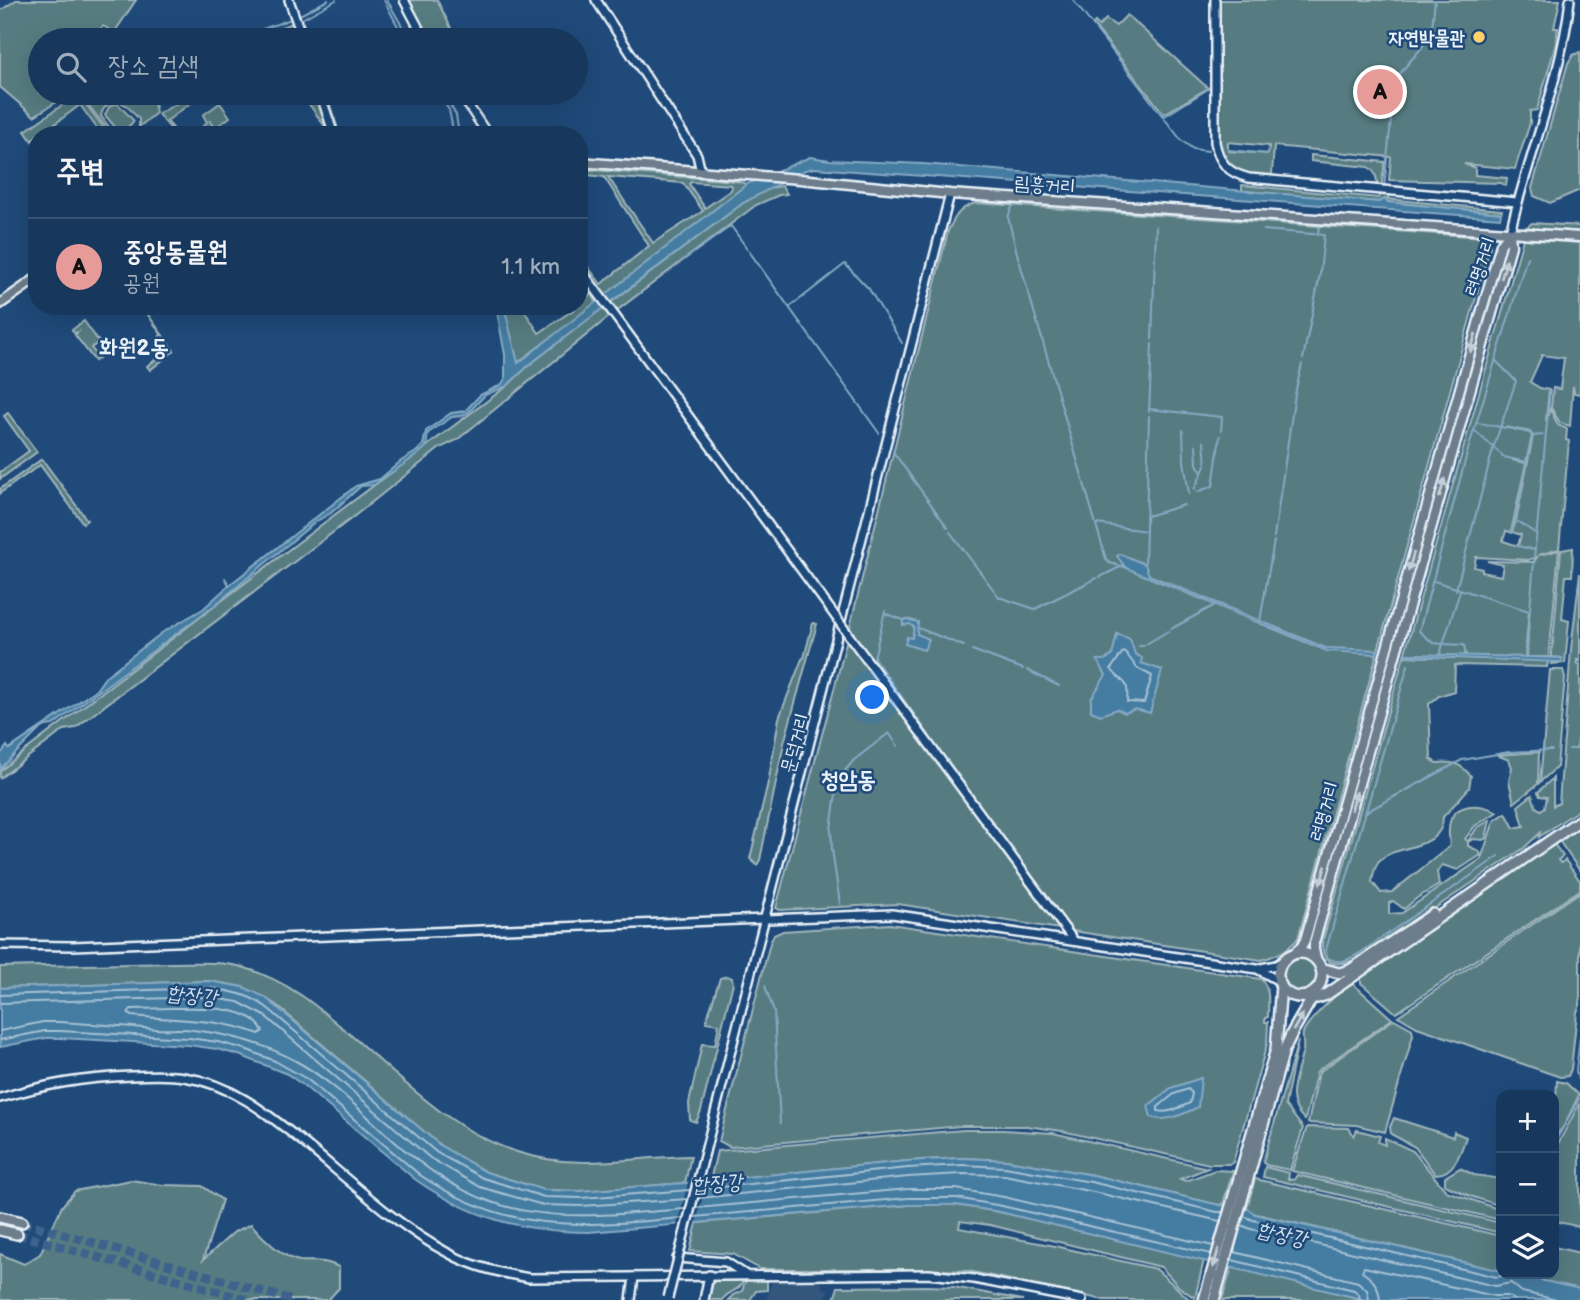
<!DOCTYPE html>
<html lang="ko">
<meta charset="utf-8">
<style>
:root{--surface:#17385c;--page:#244365;--text:#f1f3f6;--muted:#9eacbb;--line:#365272;--accent:#e69b98}
body{margin:0;font-family:"Balsamiq Sans","Poor Story",sans-serif;background:var(--page);color:var(--text)}
.controls{position:absolute;right:21px;bottom:21px;display:grid;overflow:hidden;border-radius:14px;box-shadow:0 7px 28px #0002}
.controls button{width:63px;height:63px;display:grid;place-items:center;padding:0;border:0;border-bottom:2px solid var(--line);background:var(--surface);color:var(--text);font:35px sans-serif}
.you{position:absolute;left:873px;top:698px;width:24px;height:24px;margin:-18px;border:5px solid #fff;border-radius:50%;background:#1a73e8;box-shadow:0 0 0 10px #1a73e833}
.badge{display:grid;place-items:center;width:46px;height:46px;border-radius:50%;background:var(--accent);color:#111;font-size:23px;font-weight:700}
.pin{position:absolute;translate:-50% -50%;border:4px solid #fff;box-shadow:0 2px 7px #0006}
.list{margin:0;padding:0;list-style:none}
h2{display:flex;justify-content:space-between;align-items:center;height:91px;margin:0;padding:0 28px;font-size:30px}
h2 small{font-size:23px;font-weight:400;color:var(--muted)}
.list li{display:grid;grid-template-columns:46px 1fr auto;gap:21px;align-items:center;box-sizing:border-box;height:98px;padding:0 28px;border-top:2px solid var(--line)}
.list b{display:block;font-size:26px;white-space:nowrap}
.list p{margin:0;font-size:23px;white-space:nowrap;color:var(--muted)}
.list em{font-size:23px;font-style:normal;color:var(--muted)}
.icon{flex:none;width:38px;height:38px;fill:none;stroke:currentColor;stroke-width:2;stroke-linecap:round;stroke-linejoin:round}
.map{position:relative;flex:none;width:1580px;height:1300px;overflow:hidden}
.search{position:absolute;background:var(--surface);box-shadow:0 7px 28px #0002;left:28px;top:28px;width:560px;height:77px;display:flex;align-items:center;gap:18px;box-sizing:border-box;padding:0 24px;border-radius:38px;color:var(--muted);font-size:26px}
.panel{position:absolute;background:var(--surface);box-shadow:0 7px 28px #0002;left:28px;top:126px;width:560px;height:189px;border-radius:28px}
.map>svg:first-child{display:block}
</style>
<div class="map">
<svg width="1580" height="1300" viewBox="0 0 1580 1300">
<rect width="100%" height="100%" fill="#1f4a7a"/>
<filter id="ink" filterUnits="userSpaceOnUse"><feTurbulence type="fractalNoise" baseFrequency=".0143" numOctaves="2"/><feDisplacementMap in="SourceGraphic" scale="14" xChannelSelector="R" yChannelSelector="G"/><feConvolveMatrix kernelMatrix="1 2 1 2 8 2 1 2 1" color-interpolation-filters="sRGB"/></filter>
<g filter="url(#ink)">
<path fill="#32567c" d="M773,1279H821L822,1288L828,1289L825,1300H766Z"/>
<g fill="#577c81" stroke="#a0b6bc" stroke-width="2" fill-rule="evenodd">
<path d="M16,0H136L112,36L110,34L112,31L103,26L96,35L102,40H40V93H71L34,116L0,87V11Z"/>
<path d="M408,0H437L457,40H430Z"/>
<path d="M1217,0H1560L1554,28H1558L1556,43L1537,110L1530,111V123L1515,169L1464,164L1475,168V175L1507,178L1506,186L1501,183L1389,180L1391,157L1274,146L1272,174L1268,177L1239,174L1226,166L1217,141ZM1228,142L1269,146L1268,154L1228,151Z"/>
<path d="M1127,15L1208,88L1164,114L1093,24L1095,22L1099,26L1106,19L1116,26Z"/>
<path d="M292,23L298,40H246Z"/>
<path d="M1580,52V190L1550,203L1534,196L1532,188L1568,63L1573,55Z"/>
<path d="M79,93H152L156,113L139,127V119L127,106L117,100C109,102 102,108 101,116L115,135H112Z"/>
<path d="M185,93H197L200,96L167,121L176,132L180,130L176,135L158,114L176,104Z"/>
<path d="M301,93H316L330,135H321L326,131V128Z"/>
<path d="M78,94L109,135H102L80,105L40,135H37L32,141L25,131Z"/>
<path d="M117,103L134,121L121,134L105,115L109,107Z"/>
<path d="M220,103L230,117L215,128L209,120L214,128L208,131L203,126L207,122L203,115Z"/>
<path d="M1311,155L1385,162L1381,189H1377C1377,179 1377,172 1368,167L1311,161Z"/>
<path d="M579,169L736,181L747,184L604,298L579,261V255L601,284L649,246L604,177L579,174ZM608,177L683,183L703,211L653,243ZM691,182L731,185L732,186L731,190L705,208L689,184Z"/>
<path d="M1242,185L1379,198L1380,194L1388,195V199L1502,210L1501,213L1387,202L1385,199L1379,202L1242,191Z"/>
<path d="M782,186L787,194L779,195L756,205L615,312L609,304L743,203L769,188Z"/>
<path d="M976,203L1484,237L1489,240L1490,247L1298,938C1290,949 1274,957 1261,960L898,904L780,910L776,908L841,663L948,231C955,216 960,207 976,203Z"/>
<path d="M1532,223L1580,226V233L1531,229L1528,226Z"/>
<path d="M1523,239L1580,243V394L1574,393L1573,386L1570,426L1560,423L1551,408L1553,388L1560,389L1564,358L1542,355L1530,382L1540,388L1549,390L1546,421L1550,409L1558,425L1567,429L1566,440L1569,441L1559,549L1539,555L1559,550L1549,657H1527L1529,610L1525,657L1467,656L1465,654V656L1407,654L1406,656L1548,661L1547,667L1455,665L1454,691L1439,696L1429,704L1431,759L1436,763C1453,761 1460,763 1471,776L1469,788L1443,817C1443,852 1395,843 1379,861C1374,867 1373,875 1372,882L1381,893L1392,892L1449,847C1451,840 1448,836 1449,830C1449,803 1479,801 1497,812L1475,826L1465,839L1468,841L1477,828L1490,820L1486,838L1483,840L1473,839L1468,842V846L1479,851L1481,855L1458,870L1442,865L1437,872L1439,885L1417,898L1404,909L1393,901L1389,903V914L1402,913L1481,859L1494,821L1506,813L1514,828L1524,826L1518,806L1532,795L1536,807L1541,810L1545,807L1547,797L1540,796L1538,792L1553,778V806L1559,803L1571,649L1580,573V661L1577,660V663L1580,664V809L1539,837L1540,833L1524,848L1367,954C1350,963 1322,974 1322,943ZM1505,427L1530,432L1533,436L1516,521L1512,532L1521,535L1518,546L1503,541L1506,531L1511,532L1526,463L1512,460L1526,462L1532,436L1530,433ZM1476,557L1528,560L1537,557L1534,562L1487,561L1503,565L1501,576L1482,572V569L1474,567Z"/>
<path d="M1504,246L1507,247L1398,635H1395Z"/>
<path d="M591,293L597,303L517,363L504,306H521L539,333L579,306Z"/>
<path d="M604,307L610,316L457,440L440,448L352,518L75,728L64,730L0,778V771L26,750L329,519L507,386L529,365Z"/>
<path d="M144,309L174,351L150,370L147,366L166,352L158,340L161,334Z"/>
<path d="M84,321L99,342L91,348L99,358L95,361L75,335L78,332L74,333L72,330Z"/>
<path d="M8,413L37,452L0,479V472L29,451L4,416Z"/>
<path d="M42,459L87,520L83,523L40,465L0,493V489Z"/>
<path d="M1573,548L1572,576H1566L1562,619L1569,621L1565,663L1551,664L1552,662H1561V658L1552,657V653L1561,550Z"/>
<path d="M813,623L817,624L784,743L760,860L757,865L750,859L769,778L779,718L802,659L804,658Z"/>
<path d="M1386,667H1389L1310,946L1307,945Z"/>
<path d="M1550,670H1563L1565,677L1557,767L1540,782Z"/>
<path d="M1539,752L1538,784L1514,803L1509,781L1512,767L1509,760L1497,755Z"/>
<path d="M1580,826V871L1560,842Z"/>
<path d="M1554,844L1563,856L1558,860L1561,863L1565,860L1580,881V890L1396,1013L1361,983V976Z"/>
<path d="M1580,892V1005L1577,1012L1571,1069L1568,1076L1560,1077L1417,1027L1398,1016Z"/>
<path d="M890,924L1261,979C1271,989 1268,1004 1268,1017L1265,1018V1022H1268L1267,1044L1233,1162L1230,1164H1209L1062,1131L1027,1126H961L730,1147L719,1141L770,943L774,935L783,931Z"/>
<circle cx="1301" cy="975" r="17"/>
<path d="M173,963C196,963 220,961 242,967C289,981 317,1006 353,1037C403,1081 452,1131 517,1152C575,1171 632,1157 691,1156L685,1183L580,1191L544,1190L486,1172L441,1146L275,1004L243,987L209,981L0,988V967Z"/>
<path d="M727,976L732,978L733,983L701,1111L696,1122L690,1120L689,1103L702,1044L715,1045L719,1024L706,1022L720,978Z"/>
<path d="M1352,983L1392,1019L1317,1071L1305,1120C1282,1100 1298,1075 1303,1050C1304,1044 1302,1038 1303,1033C1306,1022 1341,989 1352,983Z"/>
<path d="M1394,1019L1412,1029L1413,1035L1385,1132L1356,1125L1308,1123L1319,1072Z"/>
<path d="M1298,1041L1285,1105L1303,1128L1290,1170L1266,1165L1263,1162Z"/>
<path d="M1557,1081L1566,1083L1579,1095L1564,1126L1554,1138Z"/>
<path d="M1580,1103V1227L1554,1221V1147L1559,1142Z"/>
<path d="M1394,1118L1453,1137L1454,1132L1466,1137C1461,1152 1454,1175 1435,1174L1415,1147L1391,1134L1390,1127Z"/>
<path d="M1307,1127L1349,1128L1354,1136L1357,1130L1380,1136L1378,1142L1385,1145V1138L1413,1151L1446,1191L1501,1210V1220L1292,1171Z"/>
<path d="M964,1130H1004L1053,1133L1208,1168L1180,1179L1186,1181L1215,1170L1233,1171L1223,1204L1219,1205L1093,1175L1006,1160L962,1158L907,1161L710,1181L717,1151Z"/>
<path d="M1265,1167L1289,1173L1288,1179L1294,1180L1297,1175L1501,1223V1233L1263,1177Z"/>
<path d="M1460,1168L1474,1175L1501,1179V1206L1470,1196L1445,1185V1177Z"/>
<path d="M1255,1179L1501,1236V1271L1252,1213L1247,1208Z"/>
<path d="M131,1180L163,1185L202,1186L222,1200L203,1260L234,1232L251,1224C261,1236 284,1259 300,1261C318,1262 321,1259 339,1267V1288L328,1300H0V1254L24,1264L40,1254L62,1206L75,1191Z"/>
<path d="M909,1205H956L1000,1212L1204,1260L1195,1298L1178,1286L1161,1267L990,1225L960,1221L959,1228L1050,1245L1156,1269L1190,1300H1104L968,1271L905,1269H760L733,1254L690,1251L697,1223Z"/>
<path d="M1554,1247L1580,1253V1289L1513,1274H1554Z"/>
<path d="M1232,1267L1366,1300H1222Z"/>
<path d="M714,1279H743C742,1291 729,1290 722,1300H708Z"/>
<path d="M746,1279L767,1280V1290L756,1291L750,1300H728L733,1295L742,1291Z"/>
<path d="M927,1286L953,1287L1023,1300H834L838,1287Z"/>
</g>
<g fill="#447ba1" stroke="#86aac4" stroke-width="2">
<path d="M810,157L830,160L923,164L1379,202L1385,199L1387,202L1501,213L1500,218L814,168L805,170L743,203L603,308L529,365L507,386L485,395L469,412L462,416L452,417L428,433L426,447L417,455L374,485L361,486L331,513L315,522L215,605L53,725L46,726L39,730L0,769V755L7,746L9,749L96,690L106,676L163,632L203,609L228,586L356,486L380,479L401,461L416,452L423,445L426,431L451,413L465,411L480,395L501,385L505,379V355L496,306H504L518,363L747,184Z"/>
<path d="M1120,554L1145,564L1149,575L1326,648L1378,650L1376,654L1327,651L1126,568L1117,556Z"/>
<path d="M906,619L918,622L917,634L929,639L924,650L905,644L907,637L912,638L914,627L910,624L903,625V621Z"/>
<path d="M1117,634L1130,639L1135,654L1142,658L1141,663L1162,670L1150,713L1135,709L1125,713L1117,709L1101,715L1091,711V699L1106,675L1097,660H1104L1112,656Z"/>
<path d="M1406,654L1562,658L1561,662L1406,656Z"/>
<path d="M209,981L243,987L265,997L441,1146L486,1172L544,1190L580,1191L685,1183L907,1161L962,1158L1006,1160L1093,1175L1219,1205L1247,1208L1255,1214L1501,1271V1274H1513L1580,1289V1300H1366L1000,1212L956,1205H908L589,1232C522,1232 471,1218 416,1180L303,1085L287,1074L242,1056L217,1049L188,1045L60,1038H46L0,1047V988Z"/>
<path d="M1201,1078L1198,1107C1183,1114 1167,1123 1151,1117L1148,1106L1171,1088Z"/>
</g>
<g fill="#1f4a7a">
<path d="M708,1177L695,1227L676,1229L689,1179Z"/>
<path d="M1225,1201L1247,1205L1229,1270L1207,1264Z"/>
</g>
<g fill="none" stroke-linecap="round" stroke-linejoin="round">
<g stroke="#a6c2d5" stroke-width="2">
<path d="M1125,652L1137,668L1152,676L1144,703L1127,702C1129,677 1123,685 1111,669L1122,653Z"/>
<path d="M0,995L209,988C232,991 252,995 270,1010L436,1152L483,1178L544,1197L581,1198L690,1190"/>
<path d="M0,1003L208,997L238,1002L265,1016L430,1158L480,1187L543,1205L580,1206L688,1199"/>
<path d="M173,1008C199,1008 249,1004 263,1031L259,1034C218,1018 174,1020 131,1016L128,1013L131,1009Z"/>
<path d="M0,1031L43,1022H60C92,1024 124,1026 156,1029C168,1030 181,1028 193,1030C227,1034 263,1043 294,1060C334,1081 367,1118 401,1147C497,1230 568,1218 685,1209"/>
<path d="M0,1040L45,1031H60L189,1038L218,1042L245,1049L275,1061L307,1079L420,1175C510,1236 581,1226 683,1218"/>
<path d="M1188,1089L1192,1093L1190,1103C1181,1107 1168,1114 1158,1111V1107L1174,1094Z"/>
<path d="M701,1189L908,1168L962,1165L1005,1167L1091,1182L1217,1212H1223"/>
<path d="M699,1198L908,1177L962,1174L1004,1175L1089,1191L1220,1221"/>
<path d="M696,1208L908,1189H956L1004,1197L1213,1246"/>
<path d="M1244,1216L1253,1220L1497,1277L1507,1274"/>
<path d="M694,1217L908,1198H956L1002,1206L1211,1254"/>
<path d="M1241,1225L1251,1229L1495,1286L1511,1283L1522,1292L1557,1300"/>
<path d="M1234,1252L1358,1282L1367,1290L1369,1300"/>
<path d="M1232,1260L1354,1290L1359,1294L1360,1300"/>
<path d="M1380,1300C1379,1286 1373,1279 1362,1272L1364,1267L1494,1296H1508L1515,1300"/>
</g>
<g stroke="#86aac4" stroke-width="2">
<path d="M384,0L405,40"/>
<path d="M387,0L410,40"/>
<path d="M1073,0L1181,140L1193,149L1208,151"/>
<path d="M298,16L328,0"/>
<path d="M260,30L291,19"/>
<path d="M308,40L302,19L336,0"/>
<path d="M326,93L340,135"/>
<path d="M438,93L449,110L454,135"/>
<path d="M443,93L456,115L459,135"/>
<path d="M1165,116L1208,89"/>
<path d="M1229,150L1268,154"/>
<path d="M1384,188L1395,82C1403,65 1419,55 1428,38C1434,27 1433,12 1435,0"/>
<path d="M1012,207L1008,217L1017,253L1106,559L1109,563L1125,567"/>
<path d="M1264,230L1324,235L1320,274L1303,359"/>
<path d="M1318,233L1319,227"/>
<path d="M682,261L731,226L879,433"/>
<path d="M790,307L845,264L869,289L902,343"/>
<path d="M1152,339L1156,226"/>
<path d="M1149,409L1222,417L1221,431"/>
<path d="M1149,412L1152,344"/>
<path d="M1478,423L1530,432L1532,436"/>
<path d="M1183,430L1184,461L1189,494"/>
<path d="M1475,431L1504,457L1526,462"/>
<path d="M1196,445L1197,464L1201,471"/>
<path d="M894,453L948,528"/>
<path d="M1194,490L1206,464L1204,442"/>
<path d="M1197,492L1213,486L1220,436"/>
<path d="M1147,516L1184,505"/>
<path d="M1097,524L1146,531"/>
<path d="M950,532L999,597L1035,609L1097,578"/>
<path d="M1511,533L1515,520"/>
<path d="M1535,533L1515,520L1532,436L1543,435"/>
<path d="M1274,537L1295,394L1302,364"/>
<path d="M1518,546L1534,550"/>
<path d="M1534,560L1550,391"/>
<path d="M1145,564L1149,416"/>
<path d="M1100,577L1120,567"/>
<path d="M225,578L230,586"/>
<path d="M1434,581L1529,611"/>
<path d="M1456,590L1493,449L1516,381L1495,360"/>
<path d="M1460,591L1443,644L1464,645L1466,655"/>
<path d="M885,611L874,658L929,735"/>
<path d="M886,614L904,620"/>
<path d="M1260,621L1274,541"/>
<path d="M918,628L964,646"/>
<path d="M1171,629L1215,605"/>
<path d="M1139,646H1143L1168,631"/>
<path d="M972,650L1023,669"/>
<path d="M1440,655L1443,644L1433,643L1419,631L1468,450L1527,257"/>
<path d="M1526,657L1534,561"/>
<path d="M1408,665L1326,950L1327,957C1339,966 1349,959 1360,953L1499,856"/>
<path d="M1027,670L1059,686"/>
<path d="M1569,749H1576L1577,747L1580,722"/>
<path d="M1366,812L1462,760L1509,752L1552,750"/>
<path d="M840,904L832,849L831,829L838,779L854,760L889,733L898,746"/>
<path d="M765,986L774,1012L780,1123"/>
<path d="M1580,1037L1576,1071L1580,1084"/>
<path d="M1558,1137L1580,1098"/>
</g>
<g stroke="#3d638d" stroke-width="9" stroke-dasharray="9 4.5" stroke-linecap="butt">
<path d="M22,1222L291,1300"/>
<path d="M17,1234L247,1300"/>
</g>
<defs>
<g id="secondary">
<path d="M289,0L303,40"/>
<path d="M404,0L425,40"/>
<path d="M596,0L697,155L701,172"/>
<path d="M1215,0V142C1219,163 1228,173 1249,178L1517,202"/>
<path d="M320,93L334,135"/>
<path d="M460,93L488,135"/>
<path d="M1510,232C1529,154 1561,80 1570,0"/>
<path d="M579,267L833,613"/>
<path d="M850,637L1074,941"/>
<path d="M0,945L73,946L892,914L1257,969L1279,981"/>
<path d="M1261,968L1276,965L1286,959"/>
<path d="M0,1098C47,1084 82,1078 131,1076C148,1075 167,1074 184,1077C232,1084 268,1114 304,1143C348,1179 398,1227 448,1253C473,1267 501,1273 529,1278L929,1274L974,1279L1082,1300"/>
<path d="M705,1152L950,194"/>
<path d="M677,1258L726,1262L746,1275"/>
<path d="M631,1300L634,1277"/>
<path d="M704,1300L709,1275"/>
</g>
<g id="primary">
<path d="M579,162L800,179L950,194L1580,237"/>
<path d="M0,304L37,278"/>
<path d="M1292,955L1302,946L1305,940L1482,310L1501,244L1510,232"/>
<path d="M1317,961L1314,950V943L1511,246L1510,232"/>
</g>
<g id="highway">
<circle cx="1300" cy="975" r="22"/>
<path d="M1321,968L1339,973L1350,970L1433,914"/>
<path d="M1298,997L1318,998L1326,995L1580,820"/>
<path d="M0,1217L22,1222"/>
<path d="M0,1230L17,1234"/>
<path d="M1204,1300L1276,1049L1281,985"/>
<path d="M1214,1300L1284,1050L1293,1031L1318,988"/>
</g>
</defs>
<use href="#secondary" stroke="#e8f1f8" stroke-width="12"/>
<use href="#primary" stroke="#e8f1f8" stroke-width="13"/>
<use href="#highway" stroke="#e8f1f8" stroke-width="14"/>
<use href="#secondary" stroke="#1f4a7a" stroke-width="7"/>
<use href="#primary" stroke="#6d7d8c" stroke-width="8"/>
<use href="#highway" stroke="#6d7d8c" stroke-width="9"/>
<defs>
<g id="secondary-bridge">
<path d="M833,613L850,637"/>
<path d="M668,1298L705,1152"/>
</g>
</defs>
<use href="#secondary-bridge" stroke="#e8f1f8" stroke-width="12" stroke-linecap="butt"/>
<use href="#secondary-bridge" stroke="#1f4a7a" stroke-width="7"/>
</g>
<defs><path id="oneway-solid" d="M-6-.8H1V-3.2L6.5 0L1 3.2V.8H-6Z" transform="scale(1.75)"/></defs>
<g fill="#c3ced8">
<use href="#oneway-solid" transform="translate(1504 269) rotate(-74)"/>
<use href="#oneway-solid" transform="translate(1473 343) rotate(106)"/>
<use href="#oneway-solid" transform="translate(1442 488) rotate(-74)"/>
<use href="#oneway-solid" transform="translate(1411 562) rotate(106)"/>
<use href="#oneway-solid" transform="translate(1354 801) rotate(-74)"/>
<use href="#oneway-solid" transform="translate(1323 875) rotate(106)"/>
<use href="#oneway-solid" transform="translate(1298 1022) rotate(-60)"/>
<use href="#oneway-solid" transform="translate(1216 1258) rotate(106)"/>
</g>
</g>
<circle fill="#ffd166" stroke="#1f4a7a" stroke-width="2.5" cx="1479" cy="37" r="7"/>
<g text-anchor="middle" stroke-width="5" stroke-linejoin="round" paint-order="stroke">
<g font-size="19" font-weight="bold" fill="#e8f1f8" stroke="#1f4a7a" text-anchor="end">
<text x="1465" y="44">자연박물관</text>
</g>
<g font-size="19" fill="#e8f1f8" stroke="#1f4a7a">
<text transform="translate(1045 184) rotate(4)" y="7">림흥거리</text>
<text transform="translate(1479 266) rotate(-71)" y="7">려명거리</text>
<text transform="translate(794 743) rotate(-75)" y="7">문덕거리</text>
<text transform="translate(1323 811) rotate(-74)" y="7">려명거리</text>
</g>
<g font-size="21" font-style="italic" fill="#cfdfeb" stroke="#1f4a7a">
<text transform="translate(192 995) rotate(6)" y="7">합장강</text>
<text transform="translate(717 1183) rotate(-4)" y="7">합장강</text>
<text transform="translate(1282 1234) rotate(13)" y="7">합장강</text>
</g>
<g font-size="23" font-weight="bold" fill="#e8f1f8" stroke="#1f4a7a">
<text x="134" y="355">화원2동</text>
<text x="848" y="787">청암동</text>
</g>
</g>
</svg>
<div class="controls">
<button>+</button>
<button>−</button>
<button><svg class="icon" aria-label="layers" viewBox="0 0 24 24"><path d="M12 4l9 5-9 5-9-5zM3 14l9 5 9-5"/></svg></button>
</div>
<div class="you"></div>
<div class="pin badge" style="left:1380px;top:92px">A</div>
<div class="search"><svg class="icon" aria-label="search" viewBox="0 0 24 24"><circle cx="10" cy="10" r="6"/><path d="M15 15l6 6"/></svg>장소 검색</div>
<section class="panel">
<h2>주변<small></small></h2>
<ul class="list">
<li><span class="badge">A</span><div><b>중앙동물원</b><p>공원</p></div><em>1.1 km</em></li>
</ul>
</section>
</div>
